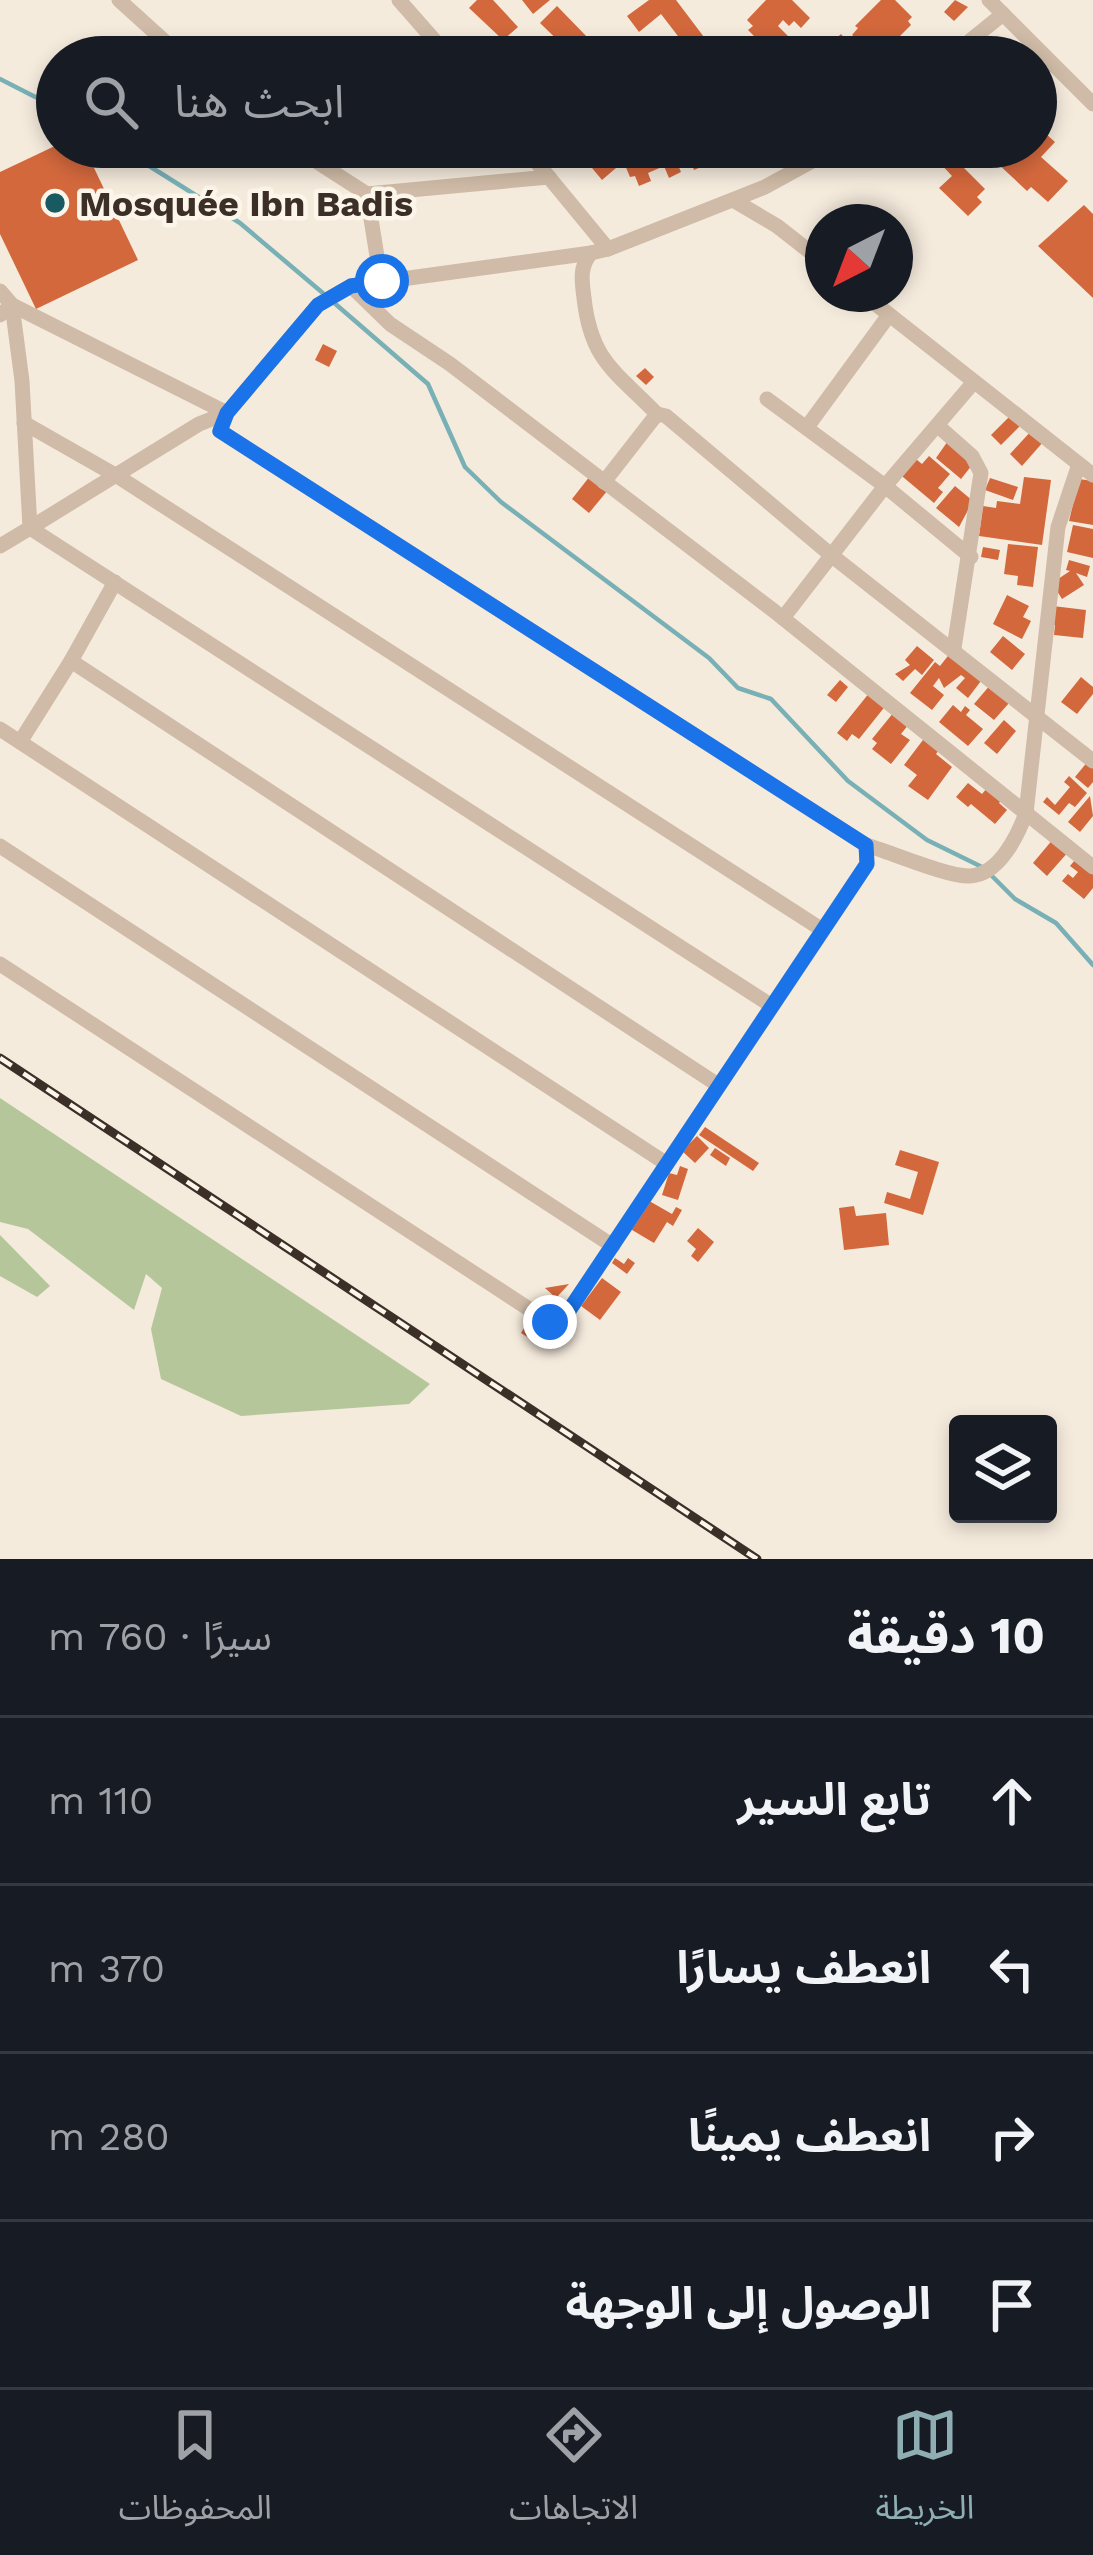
<!DOCTYPE html>
<html lang="ar">
<meta charset="utf-8">
<style>
:root{--surface:#171b24;--page:#242831;--text:#f1f3f6;--muted:#9ea1a6;--line:#363941;--accent:#8faeb3}
body{margin:0;font-family:"Work Sans","Noto Sans Arabic",sans-serif;background:var(--page);color:var(--text);direction:rtl}
.controls{position:absolute;right:36px;bottom:36px;display:grid;overflow:hidden;border-radius:12px;box-shadow:0 6px 18px #0003}
.controls button{width:108px;height:108px;display:grid;place-items:center;padding:0;border:0;border-bottom:3px solid var(--line);background:var(--surface);color:var(--text);font:60px sans-serif}
.compass{position:absolute;left:805px;top:204px;width:108px;height:108px;border-radius:50%;background:var(--surface);box-shadow:0 6px 18px #0003;rotate:222deg}
.stop{position:absolute;width:36px;height:36px;margin:-27px;border:9px solid #1a73e8;border-radius:50%;background:#fff}
.stop.end{background:#1a73e8;border-color:#fff;box-shadow:0 3px 12px #0008}
.list{margin:0;padding:0;list-style:none}
h2{display:flex;justify-content:space-between;align-items:center;height:156px;margin:0;padding:0 48px;font-size:51px}
h2 small{font-size:39px;font-weight:400;color:var(--muted)}
.list li{display:grid;grid-template-columns:78px 1fr auto;gap:36px;align-items:center;box-sizing:border-box;height:168px;padding:0 48px;border-top:3px solid var(--line)}
.list b{display:block;font-size:45px;white-space:nowrap}
.list em{font-size:39px;font-style:normal;color:var(--muted)}
.icon{flex:none;width:66px;height:66px;fill:none;stroke:currentColor;stroke-width:2;stroke-linecap:round;stroke-linejoin:round}
.map{position:relative;flex:none;width:1093px;height:1559px;overflow:hidden;direction:ltr}
.search{position:absolute;background:var(--surface);box-shadow:0 6px 18px #0003;left:36px;right:36px;top:36px;height:132px;display:flex;align-items:center;gap:30px;box-sizing:border-box;padding:0 42px;border-radius:66px;color:var(--muted);font-size:45px}
.sheet{height:828px;background:var(--surface)}
nav{display:flex;justify-content:space-around;align-items:center;box-sizing:border-box;height:168px;border-top:3px solid var(--line);background:var(--surface);font-size:33px;color:var(--muted)}
nav a{display:grid;justify-items:center;gap:6px}
nav .on{color:var(--accent)}
.map>svg:first-child{display:block}
</style>
<div class="map">
<svg width="1093" height="1559" viewBox="0 0 1093 1559">
<rect width="100%" height="100%" fill="#f5ebdd"/>
<g fill="#b6c69b">
<path d="M0,1099V1098L430,1384L409,1404L241,1416L161,1379L151,1329L162,1288L146,1274L134,1310L28,1229L0,1222Z"/>
<path d="M0,1235L50,1286L37,1297L0,1276Z"/>
</g>
<g fill="none" stroke-linecap="round" stroke-linejoin="round">
<g stroke="#78b0b6" stroke-width="4.5">
<path d="M0,79L57,108"/>
<path d="M119,147L240,223L324,294"/>
<path d="M332,301L428,384L465,467L501,502L709,658L738,688L771,699L848,781L927,840L982,867"/>
<path d="M991,875L1015,899L1056,923L1093,965"/>
</g>
</g>
<g fill="#d3683d">
<path d="M477,0H493L518,27L503,40L469,8Z"/>
<path d="M522,0H550L533,14Z"/>
<path d="M649,0H676L710,45L694,57L661,14L639,32L627,16Z"/>
<path d="M766,0H792L810,18L801,28L794,21L789,26L783,20L778,26L789,37L776,49L769,42L764,46L748,30L753,26L747,20Z"/>
<path d="M881,0H895L912,17L908,21L911,25L880,56L852,35L858,28L855,26Z"/>
<path d="M955,0L968,7L954,21L944,12Z"/>
<path d="M557,6L590,40L574,56L540,23Z"/>
<path d="M841,34L861,57H809L817,50L820,53Z"/>
<path d="M525,36L545,57H512L507,52Z"/>
<path d="M1036,125L1055,142L1041,157L1068,181L1048,202L1031,187L1027,191L980,147H1036Z"/>
<path d="M57,145L84,147L138,260L36,309L0,234V172Z"/>
<path d="M670,147H738L739,151L694,170L690,160L678,165L681,172L669,178L664,166L648,173L651,181L639,186L635,176L630,177L622,158L641,149L645,158Z"/>
<path d="M925,147H950L954,151L951,155L985,189L977,197L982,202L968,216L939,188L952,176Z"/>
<path d="M606,156L616,168L602,180L592,168Z"/>
<path d="M1084,205L1093,214V298L1038,246Z"/>
<path d="M323,344L337,351L329,367L315,360Z"/>
<path d="M645,368L654,377L646,385L636,376Z"/>
<path d="M1010,416L1020,426L1001,445L991,435Z"/>
<path d="M1032,430L1044,441L1022,466L1010,454Z"/>
<path d="M950,438L976,460L961,479L936,458Z"/>
<path d="M911,455L922,464L929,456L950,474L938,488L943,492L934,503L897,472Z"/>
<path d="M590,476L608,490L589,513L572,499Z"/>
<path d="M1024,477L1051,480L1042,545L979,536L983,506L996,508L997,501L1020,504Z"/>
<path d="M990,478L1018,487L1013,500L985,490Z"/>
<path d="M1079,479L1093,481V525L1069,521Z"/>
<path d="M955,486L973,501L959,527L936,508Z"/>
<path d="M1073,525L1093,529V558L1067,552Z"/>
<path d="M1008,544L1038,547L1033,587L1017,585L1018,576L1004,574Z"/>
<path d="M983,547L1000,550L998,560L981,557Z"/>
<path d="M1069,560L1090,566L1087,577L1076,573L1084,585L1062,599L1052,583L1070,571L1066,570Z"/>
<path d="M1007,595L1029,606L1023,617L1031,621L1022,639L993,624Z"/>
<path d="M1053,606L1086,610L1083,638L1054,635L1055,625H1051Z"/>
<path d="M1003,636L1025,654L1012,670L990,652Z"/>
<path d="M917,646L934,660L922,675L915,669L903,681L895,674L910,665L905,660Z"/>
<path d="M955,647L987,673L968,698L956,688L965,678L961,675L944,688L939,678L933,686L944,695L932,710L910,693L935,662L940,666Z"/>
<path d="M997,677L1017,694L994,720L974,704Z"/>
<path d="M1081,677L1093,687V694L1077,714L1061,702Z"/>
<path d="M840,680L848,687L836,702L827,695Z"/>
<path d="M870,692L887,704L859,739L852,734L847,741L837,733Z"/>
<path d="M953,705L961,712L965,706L970,710L966,715L983,729L968,746L939,722Z"/>
<path d="M894,712L909,724L901,734L910,740L891,764L872,749L877,743L872,739Z"/>
<path d="M1004,720L1016,731L997,754L984,743Z"/>
<path d="M926,736L941,747L936,754L952,767L928,800L908,786L917,775L904,765Z"/>
<path d="M1093,755V782L1088,788L1075,777Z"/>
<path d="M1069,776L1087,793L1075,807L1069,803L1059,815L1043,802L1047,797L1055,805L1070,787L1064,782Z"/>
<path d="M994,780L1004,797L999,803L1007,810L995,824L971,804L968,807L956,797L968,783L982,794Z"/>
<path d="M1090,796L1093,816L1080,832L1068,822Z"/>
<path d="M1054,838L1069,851L1047,876L1033,863Z"/>
<path d="M1080,854L1093,859V888L1084,899L1062,881L1068,874L1073,878L1078,872L1070,866Z"/>
<path d="M705,1127L759,1163L753,1171L699,1135Z"/>
<path d="M697,1136L709,1148L695,1163L682,1151Z"/>
<path d="M715,1148L730,1158L726,1166L710,1155Z"/>
<path d="M900,1150L939,1162L923,1215L884,1203L887,1192L910,1199L918,1172L895,1165Z"/>
<path d="M680,1166L688,1169L678,1200L662,1195L669,1173L677,1175Z"/>
<path d="M644,1198L672,1214L676,1207L682,1210L673,1226L667,1222L654,1243L627,1227Z"/>
<path d="M854,1206L856,1216L886,1213L889,1245L844,1250L839,1208Z"/>
<path d="M698,1228L714,1242L698,1262L691,1256L696,1249L687,1241Z"/>
<path d="M615,1258L624,1264L628,1258L635,1263L627,1274L612,1263Z"/>
<path d="M602,1278L621,1292L600,1320L581,1306Z"/>
<path d="M569,1284L556,1298L545,1288Z"/>
<path d="M539,1304L561,1322L545,1348L521,1333Z"/>
</g>
<g fill="none" stroke-linecap="round" stroke-linejoin="round">
<g stroke="#cfbba7" stroke-width="15">
<path d="M119,0L182,57"/>
<path d="M399,0L449,57"/>
<path d="M989,0L1093,104"/>
<path d="M950,57L1003,14"/>
<path d="M294,147L367,194L549,177"/>
<path d="M524,147L608,249L765,187L838,147"/>
<path d="M367,194L381,281"/>
<path d="M733,200L777,226L823,262"/>
<path d="M608,249L591,253C579,267 582,281 584,298C591,361 615,371 657,414L666,416L831,555L1093,761"/>
<path d="M351,286L390,324L450,364L774,611L1093,867"/>
<path d="M0,291L12,305L22,381L30,528L0,546"/>
<path d="M863,294L1093,475"/>
<path d="M0,315L12,305L227,413L199,424L30,528L772,1006"/>
<path d="M767,399L885,486L971,557"/>
<path d="M24,423L117,476L821,929"/>
<path d="M938,426L972,456L981,473L954,648"/>
<path d="M807,427L889,315"/>
<path d="M604,482L657,414"/>
<path d="M115,582L71,661L718,1085"/>
<path d="M783,618L885,486L973,383"/>
<path d="M0,729L667,1164"/>
<path d="M20,742L71,661"/>
<path d="M866,845C890,852 948,877 970,876C999,875 1018,835 1026,813L1058,527L1079,464"/>
<path d="M0,846L613,1246"/>
<path d="M0,964L549,1322L562,1321L867,864L866,845L220,431L227,413L318,305L351,286L591,253"/>
</g>
<defs>
<path id="rail" d="M0,1058L757,1559"/>
</defs>
<use href="#rail" stroke="#3b2f28" stroke-width="9"/>
<use href="#rail" stroke="#fcf5ea" stroke-width="4.5" stroke-dasharray="14" stroke-linecap="butt"/>
</g>
<g fill="none" stroke-linecap="round" stroke-linejoin="round">
<path stroke="#1a73e8" stroke-width="15" d="M382,281L351,286L318,305L227,413L220,431L866,845L867,864L562,1321L550,1322"/>
</g>
<circle fill="#185962" stroke="#fcf5ea" stroke-width="4.5" cx="55" cy="203" r="12"/>
<g text-anchor="middle" stroke-width="9" stroke-linejoin="round" paint-order="stroke">
<g font-size="36" font-weight="bold" fill="#3b2f28" stroke="#fcf5ea" text-anchor="start">
<text x="79" y="216">Mosquée Ibn Badis</text>
</g>
</g>
</svg>
<div class="controls">
<button><svg class="icon" aria-label="layers" viewBox="0 0 24 24"><path d="M12 4l9 5-9 5-9-5zM3 14l9 5 9-5"/></svg></button>
</div>
<svg class="compass" viewBox="-18 -18 36 36"><path d="M0-13l5 13h-10z" fill="#e53935"/><path d="M0 13l5-13h-10z" fill="#9ea1a6"/></svg>
<div class="stop" style="left:382px;top:281px"></div>
<div class="stop end" style="left:550px;top:1322px"></div>
<div class="search"><svg class="icon" aria-label="search" viewBox="0 0 24 24"><circle cx="10" cy="10" r="6"/><path d="M15 15l6 6"/></svg>ابحث هنا</div>
</div>
<section class="sheet">
<h2>10 دقيقة<small>سيرًا · 760 m</small></h2>
<ul class="list">
<li><svg class="icon" aria-label="ahead" viewBox="0 0 24 24"><path d="M12 20V5M6 11l6-6 6 6"/></svg><div><b>تابع السير</b></div><em>110 m</em></li>
<li><svg class="icon" aria-label="left" viewBox="0 0 24 24"><path d="M17 20v-9H6M10 6l-5 5 5 5"/></svg><div><b>انعطف يسارًا</b></div><em>370 m</em></li>
<li><svg class="icon" aria-label="right" viewBox="0 0 24 24"><path d="M7 20v-9h11M14 6l5 5-5 5"/></svg><div><b>انعطف يمينًا</b></div><em>280 m</em></li>
<li><svg class="icon" aria-label="arrive" viewBox="0 0 24 24"><path d="M6 21V4h12l-3 4 3 4H6"/></svg><div><b>الوصول إلى الوجهة</b></div></li>
</ul>
</section>
<nav>
<a class="on"><svg class="icon" aria-label="map" viewBox="0 0 24 24"><path d="M3 6l6-2 6 2 6-2v14l-6 2-6-2-6 2zM9 4v14M15 6v14"/></svg>الخريطة</a>
<a><svg class="icon" aria-label="directions" viewBox="0 0 24 24"><path d="M12 3l9 9-9 9-9-9zM9 14v-3h6M13 9l2 2-2 2"/></svg>الاتجاهات</a>
<a><svg class="icon" aria-label="saved" viewBox="0 0 24 24"><path d="M7 4h10v16l-5-4-5 4z"/></svg>المحفوظات</a>
</nav>
